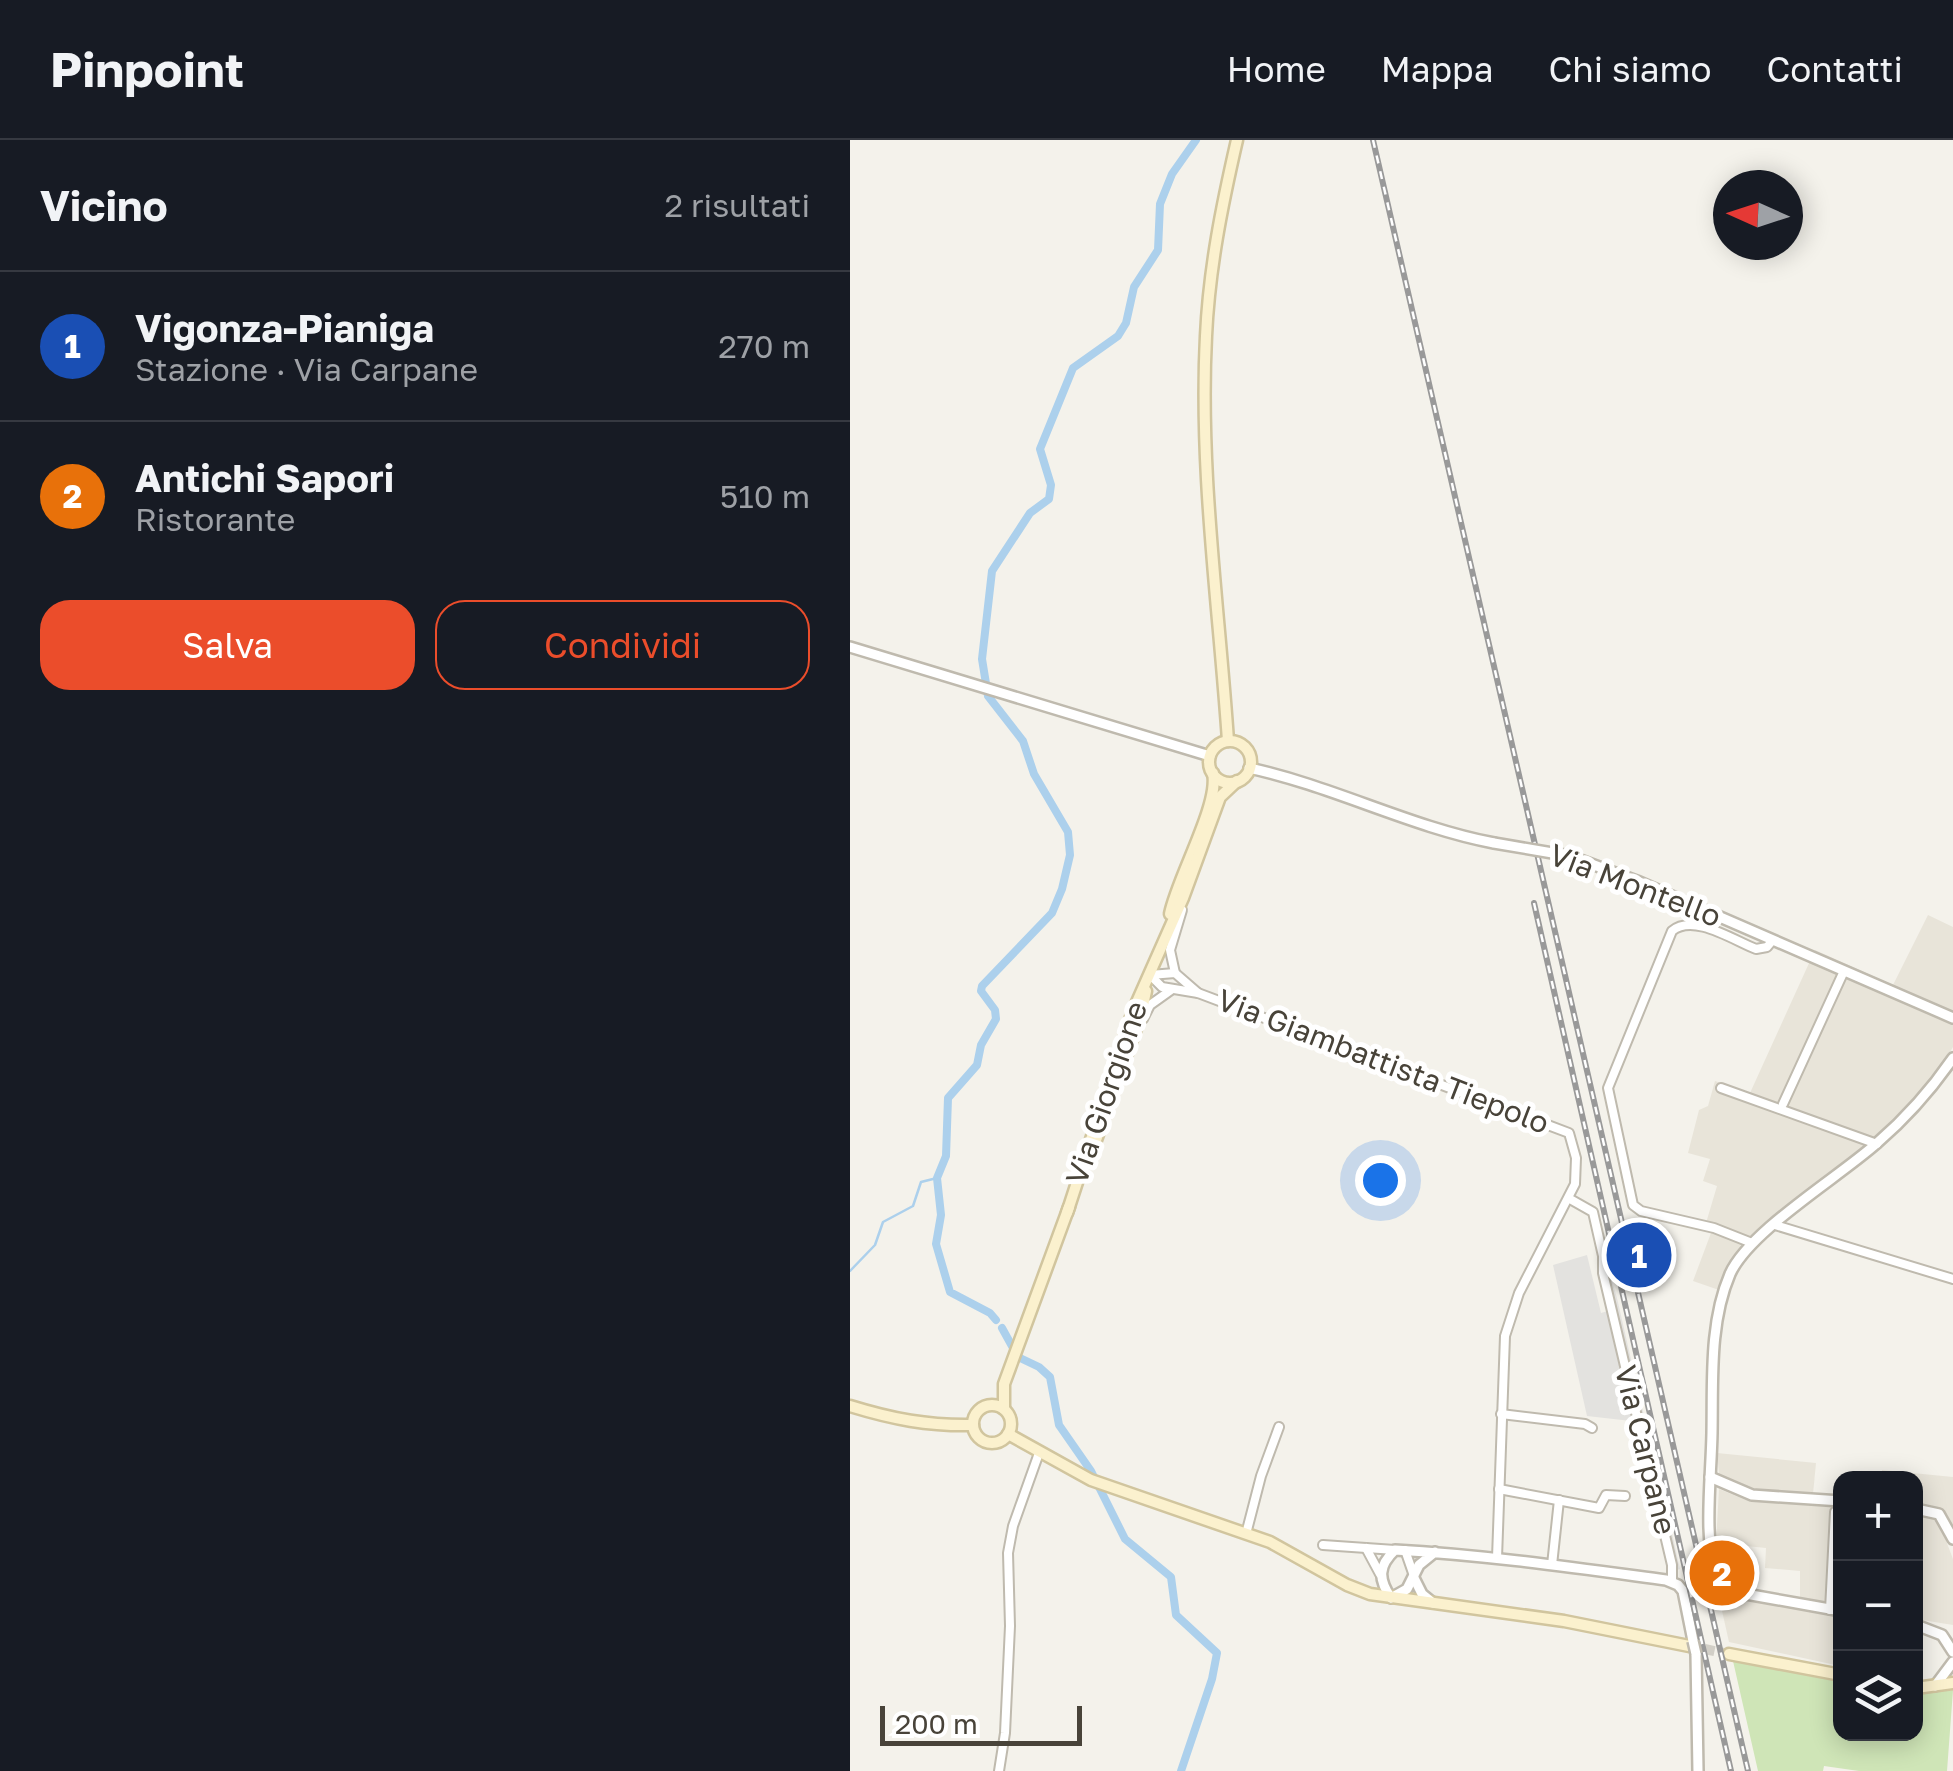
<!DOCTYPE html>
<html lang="it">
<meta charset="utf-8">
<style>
:root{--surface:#171b24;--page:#242831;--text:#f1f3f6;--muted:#9ea1a6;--line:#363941;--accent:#eb4d2b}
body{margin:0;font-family:"Golos Text",sans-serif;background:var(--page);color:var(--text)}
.controls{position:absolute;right:30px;bottom:30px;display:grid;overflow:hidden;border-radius:20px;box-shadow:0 5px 25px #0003}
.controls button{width:90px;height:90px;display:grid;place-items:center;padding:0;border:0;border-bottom:2px solid var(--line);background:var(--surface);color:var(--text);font:50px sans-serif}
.compass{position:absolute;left:863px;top:30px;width:90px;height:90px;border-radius:50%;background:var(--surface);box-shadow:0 5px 25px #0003;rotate:273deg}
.scale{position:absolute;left:30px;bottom:25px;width:202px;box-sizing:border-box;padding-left:10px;border:5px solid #484339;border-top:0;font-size:28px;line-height:35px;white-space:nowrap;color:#484339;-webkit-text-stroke:8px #fff;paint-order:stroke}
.you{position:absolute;left:530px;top:1040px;width:35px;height:35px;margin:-25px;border:8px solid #fff;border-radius:50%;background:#1a73e8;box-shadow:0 0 0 15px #1a73e833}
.badge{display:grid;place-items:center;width:65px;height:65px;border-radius:50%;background:var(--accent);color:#fff;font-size:32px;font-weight:700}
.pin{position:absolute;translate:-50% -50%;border:5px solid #fff;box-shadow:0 2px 10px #0006}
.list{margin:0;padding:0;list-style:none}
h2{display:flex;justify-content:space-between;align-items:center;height:130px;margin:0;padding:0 40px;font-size:42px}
h2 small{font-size:32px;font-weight:400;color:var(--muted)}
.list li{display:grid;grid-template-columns:65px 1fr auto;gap:30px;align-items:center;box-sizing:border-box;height:150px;padding:0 40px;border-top:2px solid var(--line)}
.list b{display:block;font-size:38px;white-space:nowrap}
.list p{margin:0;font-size:32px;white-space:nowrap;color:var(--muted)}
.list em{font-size:32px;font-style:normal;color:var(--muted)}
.actions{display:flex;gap:20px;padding:30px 40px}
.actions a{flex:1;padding:22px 0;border:2px solid var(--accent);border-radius:30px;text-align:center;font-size:35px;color:var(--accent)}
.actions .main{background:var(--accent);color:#fff}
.icon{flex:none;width:55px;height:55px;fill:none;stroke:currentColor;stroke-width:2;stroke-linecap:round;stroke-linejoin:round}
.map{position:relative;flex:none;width:1103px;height:1631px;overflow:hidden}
header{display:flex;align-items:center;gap:60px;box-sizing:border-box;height:140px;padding:0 50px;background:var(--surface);border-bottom:2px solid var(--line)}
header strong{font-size:48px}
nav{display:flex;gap:55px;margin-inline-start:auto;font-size:35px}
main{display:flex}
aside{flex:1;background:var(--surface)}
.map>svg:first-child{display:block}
</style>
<header>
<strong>Pinpoint</strong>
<nav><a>Home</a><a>Mappa</a><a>Chi siamo</a><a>Contatti</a></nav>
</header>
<main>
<aside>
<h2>Vicino<small>2 risultati</small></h2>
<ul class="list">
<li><span class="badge" style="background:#1a4fb4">1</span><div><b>Vigonza-Pianiga</b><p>Stazione · Via Carpane</p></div><em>270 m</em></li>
<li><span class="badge" style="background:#e8710a">2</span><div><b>Antichi Sapori</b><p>Ristorante</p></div><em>510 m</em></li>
</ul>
<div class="actions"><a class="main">Salva</a><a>Condividi</a></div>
</aside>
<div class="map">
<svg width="1103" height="1631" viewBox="0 0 1103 1631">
<rect width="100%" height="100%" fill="#f4f2eb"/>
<g fill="#e8e4d9">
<path d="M1078,775L1103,787V907L1093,924L1065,958L1010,1011L902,1095L885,1115L869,1150L843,1141L861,1093L856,1083L867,1046L853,1041L860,1019L838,1013L849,970L858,966L865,941L900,953L965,810L1043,845Z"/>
<path d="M867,1313L966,1323L963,1354L895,1348L869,1334Z"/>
<path d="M1032,1330L1103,1337V1388L1097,1374L1080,1365L1066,1364V1338H1032Z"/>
<path d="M869,1349L896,1360L982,1367L977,1464L950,1459V1431L915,1428L916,1408L866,1403Z"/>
<path d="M1066,1374L1082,1376L1089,1382L1103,1419V1485L1066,1479Z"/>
<path d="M868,1453L990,1476V1526L879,1502Z"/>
</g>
<path fill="#cfe5b7" d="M883,1521L990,1541L991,1594H1066V1554L1103,1550L1097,1631H1009L974,1626L973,1631H908Z"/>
<path fill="#e3e2df" d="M737,1115L751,1173L761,1170L754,1136L760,1134L767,1158L811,1350L805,1352L811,1363L815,1362L830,1429L823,1431L813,1384L803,1385L781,1281L737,1276L703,1125Z"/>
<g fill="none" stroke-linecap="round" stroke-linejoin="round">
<path stroke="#acd0ec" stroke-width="2.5" d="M0,1131L25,1105L33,1082L63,1066L71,1042L87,1038"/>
<g stroke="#acd0ec" stroke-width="8">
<path d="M146,1180L140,1173L100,1152L86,1104L91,1075L87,1038L96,1016L98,958L127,925L131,905L146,879L145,870L131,851L132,846L202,773L212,749L220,715L218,692L184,634L173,601L138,556L132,519L142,431L180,373L199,359L201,345L190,309L223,228L268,196L276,183L284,147L308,110L310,64L322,34L346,0"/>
<path d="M152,1188L168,1217L189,1227L200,1237L209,1285L241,1331L275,1399L321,1437L326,1475L367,1513L362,1539L331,1631"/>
</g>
<path stroke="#d2cfc7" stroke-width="10" stroke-dasharray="10 5" stroke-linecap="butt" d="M840,1506L879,1514"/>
<defs>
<g id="minor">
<path d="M325,833L320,810L332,770"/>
<path d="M300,835L312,847L348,853L719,993L726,1018L725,1044L669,1153L655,1196L647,1418"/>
<path d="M300,835L325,833L348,853"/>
<path d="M293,879L300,865L321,850"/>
<path d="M871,948L1027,1004"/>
<path d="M933,964L994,831"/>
<path d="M720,1059L743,1072L753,1116V1133L822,1425V1441"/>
<path d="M925,1085L1103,1139"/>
<path d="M902,1103L864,1088L791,1071L783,1065L758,948L822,791C843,773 883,800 906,809L917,807L922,801"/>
<path d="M651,1274L735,1284L742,1288"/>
<path d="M649,1349L749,1368L756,1355L775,1356"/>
<path d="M396,1394L411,1336L429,1287"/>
<path d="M473,1405L545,1410"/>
<path d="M516,1408L530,1434"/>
<path d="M555,1410L564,1436"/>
<path d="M702,1425L709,1360"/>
<path d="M980,1470L985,1372"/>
<path d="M149,1631L155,1593L160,1486L158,1413L163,1386L189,1313"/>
</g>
<g id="tertiary">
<path d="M0,507L360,616"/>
<path d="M399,628C483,646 560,687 644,703"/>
<path d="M720,716L787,741L1103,878"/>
<path d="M860,1337L902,1355L991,1361"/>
<path d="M1066,1369L1089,1374L1103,1399"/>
<path d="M585,1412L569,1425L557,1449L541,1458C528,1439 528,1426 545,1410C636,1415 726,1428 816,1440L828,1445L833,1451L843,1501"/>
<path d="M564,1438L572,1454L583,1463"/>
<path d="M991,1471L879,1451L867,1445C853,1396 861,1343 862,1293C863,1241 859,1183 880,1134C899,1091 989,1037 1027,1003C1056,978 1081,950 1103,918"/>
<path d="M1066,1485L1092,1495L1103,1512"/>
<path d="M846,1514L848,1631"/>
<path d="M1085,1546L1103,1522"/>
</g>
<g id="secondary">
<path d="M378,601C369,467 349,331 356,196C359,129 372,65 387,0"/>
<circle cx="380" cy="622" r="21"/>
<path d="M320,774C327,738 370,664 363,633"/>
<path d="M246,1000L291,875L296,851"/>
<path d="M217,1073L283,871L333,758L370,657L387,641"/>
<circle cx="142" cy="1284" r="19"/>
<path d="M0,1266C42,1279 78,1286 123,1285"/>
<path d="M154,1269V1244L219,1067"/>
<path d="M158,1294L241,1340L420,1402L497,1445L520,1454L714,1481L839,1506"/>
<path d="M879,1514L991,1535"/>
<path d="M1066,1548L1103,1543"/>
</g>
</defs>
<use href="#minor" stroke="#bfbaae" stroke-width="12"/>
<use href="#tertiary" stroke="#bfbaae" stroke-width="14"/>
<use href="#secondary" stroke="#d1c59e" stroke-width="15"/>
<use href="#minor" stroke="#fff" stroke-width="8"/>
<use href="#tertiary" stroke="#fff" stroke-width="9"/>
<use href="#secondary" stroke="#fbf1ce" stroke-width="10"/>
<defs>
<g id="rail">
<path d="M523,0L898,1631"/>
<path d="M684,763L881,1631"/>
</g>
</defs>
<use href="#rail" stroke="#999" stroke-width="6"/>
<use href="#rail" stroke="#fff" stroke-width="2.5" stroke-dasharray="8" stroke-linecap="butt"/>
<defs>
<g id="tertiary-bridge">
<path d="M644,703L720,716"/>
<path d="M843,1501L846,1514"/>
</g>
</defs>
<use href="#tertiary-bridge" stroke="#bfbaae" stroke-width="14" stroke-linecap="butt"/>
<use href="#tertiary-bridge" stroke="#fff" stroke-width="9"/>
</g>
<g text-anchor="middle" stroke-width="10" stroke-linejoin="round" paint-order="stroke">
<g font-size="30" fill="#484339" stroke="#fff">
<text transform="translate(785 746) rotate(21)" y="10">Via Montello</text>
<text transform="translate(533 922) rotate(21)" y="10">Via Giambattista Tiepolo</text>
<text transform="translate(257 953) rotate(-71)" y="10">Via Giorgione</text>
<text transform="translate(795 1310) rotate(76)" y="10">Via Carpane</text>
</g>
</g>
</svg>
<div class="controls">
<button>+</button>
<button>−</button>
<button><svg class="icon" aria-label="layers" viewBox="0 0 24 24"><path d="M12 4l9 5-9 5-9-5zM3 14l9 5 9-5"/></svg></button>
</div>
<svg class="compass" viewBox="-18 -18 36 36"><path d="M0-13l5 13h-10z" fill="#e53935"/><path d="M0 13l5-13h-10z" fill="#9ea1a6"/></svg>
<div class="scale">200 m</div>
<div class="you"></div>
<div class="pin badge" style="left:789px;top:1115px;background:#1a4fb4">1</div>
<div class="pin badge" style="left:872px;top:1433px;background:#e8710a">2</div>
</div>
</main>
